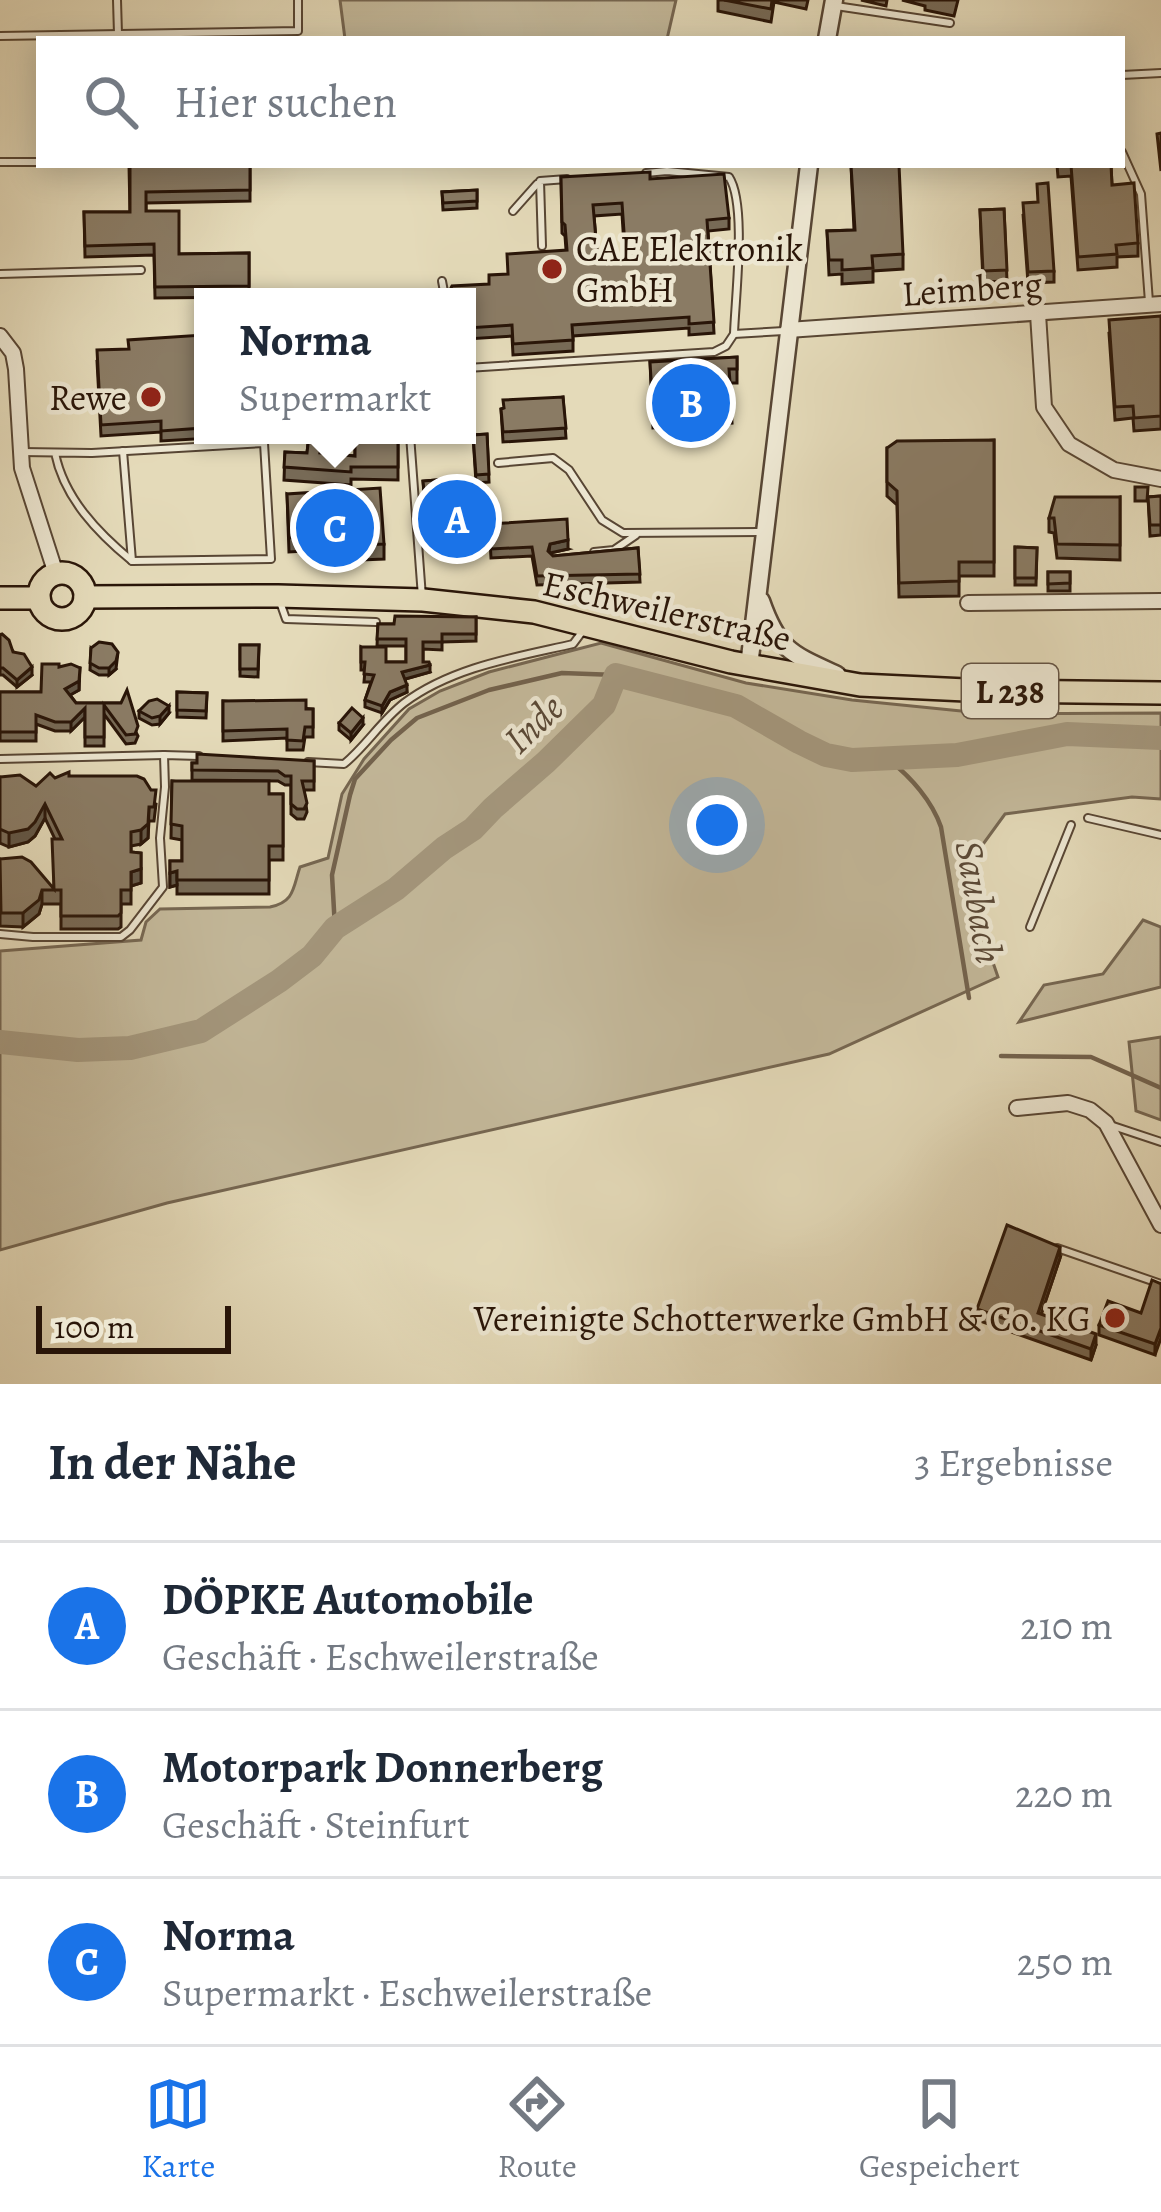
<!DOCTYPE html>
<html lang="de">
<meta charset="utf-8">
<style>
:root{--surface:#fff;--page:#f6f6f7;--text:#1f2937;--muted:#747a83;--line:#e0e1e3;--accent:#1a73e8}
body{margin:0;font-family:Alegreya,serif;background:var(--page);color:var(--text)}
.scale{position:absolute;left:36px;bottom:30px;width:195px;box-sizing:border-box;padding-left:12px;border:6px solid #291508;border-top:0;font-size:33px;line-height:42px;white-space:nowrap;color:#291508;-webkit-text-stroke:9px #ede7d2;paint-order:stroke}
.you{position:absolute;left:717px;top:825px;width:42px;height:42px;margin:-30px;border:9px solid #fff;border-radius:50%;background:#1a73e8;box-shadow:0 0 0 18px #1a73e833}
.badge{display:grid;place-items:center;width:78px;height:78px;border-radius:50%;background:var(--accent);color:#fff;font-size:39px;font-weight:700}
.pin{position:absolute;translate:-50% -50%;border:6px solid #fff;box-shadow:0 3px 12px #0006}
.popup{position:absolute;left:194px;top:288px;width:282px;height:156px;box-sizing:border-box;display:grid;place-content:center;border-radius:0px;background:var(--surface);filter:drop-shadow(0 3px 9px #0005);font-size:39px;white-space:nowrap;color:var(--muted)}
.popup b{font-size:45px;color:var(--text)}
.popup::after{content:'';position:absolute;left:50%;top:100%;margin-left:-24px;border:24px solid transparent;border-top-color:var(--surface)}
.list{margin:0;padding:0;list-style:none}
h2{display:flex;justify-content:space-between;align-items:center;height:156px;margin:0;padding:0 48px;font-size:51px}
h2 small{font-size:39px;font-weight:400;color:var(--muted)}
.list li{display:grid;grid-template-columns:78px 1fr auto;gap:36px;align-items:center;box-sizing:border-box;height:168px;padding:0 48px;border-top:3px solid var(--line)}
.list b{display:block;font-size:45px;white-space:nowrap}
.list p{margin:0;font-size:39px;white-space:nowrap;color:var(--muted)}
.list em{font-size:39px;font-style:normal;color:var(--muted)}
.icon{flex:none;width:66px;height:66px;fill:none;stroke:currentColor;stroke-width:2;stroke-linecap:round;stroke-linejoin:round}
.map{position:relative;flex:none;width:1161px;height:1384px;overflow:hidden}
.search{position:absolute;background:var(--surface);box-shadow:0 6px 30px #0003;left:36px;right:36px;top:36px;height:132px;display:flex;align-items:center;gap:30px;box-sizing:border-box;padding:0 42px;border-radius:0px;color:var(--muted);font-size:45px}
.sheet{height:660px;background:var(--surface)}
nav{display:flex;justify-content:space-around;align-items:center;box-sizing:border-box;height:168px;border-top:3px solid var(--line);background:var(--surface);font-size:33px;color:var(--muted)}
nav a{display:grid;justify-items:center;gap:6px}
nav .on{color:var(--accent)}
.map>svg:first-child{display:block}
</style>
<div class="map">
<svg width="1161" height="1384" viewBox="0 0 1161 1384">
<rect width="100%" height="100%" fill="#e4dab9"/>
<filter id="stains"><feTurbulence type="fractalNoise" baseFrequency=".00167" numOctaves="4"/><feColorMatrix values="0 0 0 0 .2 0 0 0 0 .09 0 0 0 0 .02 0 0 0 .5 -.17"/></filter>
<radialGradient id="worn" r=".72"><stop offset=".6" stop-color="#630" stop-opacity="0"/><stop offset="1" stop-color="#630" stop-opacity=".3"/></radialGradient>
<g fill="#c4b99b" stroke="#766752" stroke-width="3">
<path d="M340,0H676L667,39H345Z"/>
<path d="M601,643L746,683L852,700L991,714L1161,713V799L1132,797L1005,814L962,873L998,977L829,1054L167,1203L0,1250V951L141,940L146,922L160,909L270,907C295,902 293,887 300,867L328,858L342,794L364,759L409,709L440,691L489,672Z"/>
<path d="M1143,920L1161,927V987L1019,1022L1044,985L1103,974Z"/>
<path d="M1161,1037V1120L1136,1111L1129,1042Z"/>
</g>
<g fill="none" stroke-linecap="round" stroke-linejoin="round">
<g stroke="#73634e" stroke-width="4.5">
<path d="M889,760C911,777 932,801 941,827L969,998"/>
<path d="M335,928L332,875L350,795L355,779L391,740L417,718L489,690L562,673L616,675"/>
<path d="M1001,1056L1091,1057L1161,1088"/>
</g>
<path stroke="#a4977d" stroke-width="24" d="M0,1042L78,1050L130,1048L201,1031L279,981L312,956L335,928L396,889L444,848L473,829L493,808L546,762L604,705L616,675L736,706L799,742L826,755L852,760L957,755L1067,734L1161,738"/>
<defs>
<g id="service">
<path d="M117,0L118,34"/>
<path d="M836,6L950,23"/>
<path d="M0,36L298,31V0"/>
<path d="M1122,75L1161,73"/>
<path d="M1122,152L1141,194L1149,302"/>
<path d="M0,162H39"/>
<path d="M646,173L667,171L729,177C747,204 735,299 734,334L784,331"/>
<path d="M513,211L537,184"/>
<path d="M542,246L540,181L567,179"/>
<path d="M0,274L141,270"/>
<path d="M442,281L445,297"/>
<path d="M467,368L714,352L726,346L734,334"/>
<path d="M410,435L422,597"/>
<path d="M123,451L132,561"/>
<path d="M22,452L92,453L264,443L271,559L132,561C98,533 64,498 55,453"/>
<path d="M498,463L553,458L569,470L602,520L623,533L759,532"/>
<path d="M594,552L614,550L636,535"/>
<path d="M279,599L286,619L376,622"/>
<path d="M0,759L164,755"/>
<path d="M308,762L344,764C366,746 381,721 404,703C452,667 516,657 573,644L582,632"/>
<path d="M1088,818L1161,835"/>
<path d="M1030,927L1071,825"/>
<path d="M0,934L33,937H121L130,930L163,887L160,838L165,787L164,755L199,756"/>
<path d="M1113,1126L1161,1142"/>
<path d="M1057,1248L1161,1284"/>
</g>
<g id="minor">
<path d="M1038,314L1044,407L1069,444L1114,470L1161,479"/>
<path d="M788,330L1161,304"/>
<path d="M0,336L13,353L16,369L22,468L56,574"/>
<path d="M968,603L1161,601"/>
<path d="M1017,1108L1068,1103L1090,1110L1106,1123L1161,1225"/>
</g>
<g id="tertiary">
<path d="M827,39L834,0"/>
<path d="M761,601C778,650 791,654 837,675"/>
<path d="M749,666L809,165"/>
</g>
<g id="primary">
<circle cx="62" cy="596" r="23"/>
<path d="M85,597L278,596L423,600L534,612L731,662L860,685L987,691L1161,693"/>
<path d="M0,598H39"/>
</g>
</defs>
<use href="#service" stroke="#584634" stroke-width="10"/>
<use href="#minor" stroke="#584634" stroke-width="18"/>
<use href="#tertiary" stroke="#584634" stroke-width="21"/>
<use href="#primary" stroke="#291508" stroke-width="26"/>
<use href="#service" stroke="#ede7d2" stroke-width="6"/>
<use href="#minor" stroke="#ede7d2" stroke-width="14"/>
<use href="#tertiary" stroke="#ede7d2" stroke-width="16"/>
<use href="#primary" stroke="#e4dab9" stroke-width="21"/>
</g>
<g fill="#776a56" stroke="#291508" stroke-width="3" fill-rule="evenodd">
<path d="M718,0H808L806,9L774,2L771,22L718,11Z"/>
<path d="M861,0H887L886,6Z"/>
<path d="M902,0H958L954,16L925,10V6Z"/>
<path d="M129,165H250V201L146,203V211L179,254L249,253V297L155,298L154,255L85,257L84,212H130Z"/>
<path d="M851,165L903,254V269L873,271V282L842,284V274L829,275L827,231L854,230Z"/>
<path d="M1057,165H1111L1112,185L1138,243V256L1117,257V267L1078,270L1071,176L1058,177Z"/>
<path d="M561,177L650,179L729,218V229L708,231L714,333L689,335V328L573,336V351L513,355L512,336L467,339V297L508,274L566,250L565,236L562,233ZM622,214L625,261L598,263L594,216Z"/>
<path d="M477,190V208L443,210L442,192Z"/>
<path d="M1004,209L1007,281L983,282L980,210Z"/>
<path d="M1023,214L1054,271V282L1028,283Z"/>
<path d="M1161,316V429L1134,431L1133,418L1115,420L1109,333Z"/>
<path d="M203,335V435L246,436L161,441V432L101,436L97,361L129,349Z"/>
<path d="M737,357V383H730L732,423L653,428L650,362Z"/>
<path d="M563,397L566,438L503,442L501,409Z"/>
<path d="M487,434L489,482L476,483L473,435Z"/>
<path d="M309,435H398V480L351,479V485L284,480L285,452L307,453ZM326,437L355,440V456L323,454Z"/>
<path d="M994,440V576H959V596L899,597L897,505L887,496V448Z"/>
<path d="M459,478L472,538V549L454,550L448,518L426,520L423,481Z"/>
<path d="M287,494L384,544V559L361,560V548L289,552Z"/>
<path d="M1161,496V535L1150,536L1148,497Z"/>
<path d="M1120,497V560L1057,558L1054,533L1049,532V518Z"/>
<path d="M489,524L568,549L550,553L553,556L638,548L640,582L537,585L532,556L491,558Z"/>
<path d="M1015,547L1037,548L1036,585H1015Z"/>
<rect x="1048" y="572" width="22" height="19"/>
<path d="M476,617V641L442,642V650L423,649V662L430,672L405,679L407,692L390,700L382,713L365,707V700L371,682H364L365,670H361V647L386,662H406V646H377L378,624H394Z"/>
<path d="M0,635L32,675L17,687L3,675H0Z"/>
<path d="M240,645H259L258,677L240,676Z"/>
<path d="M91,648L116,669L109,675H99L90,670Z"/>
<path d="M59,667L80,668L79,690L70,695L76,703H121L138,736L135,743L126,744L104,714V746H85V717L71,731H55L36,724V741H0V692H41Z"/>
<path d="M177,692L207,693L206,718L177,717Z"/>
<path d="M223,701L313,709V737H305L303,750H287V738L223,741Z"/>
<path d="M139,711L169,713L160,724L152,725L139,718Z"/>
<path d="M339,723L363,725L351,740L339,730Z"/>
<path d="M314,761V790H304L307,812L304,819H297L291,814V785H285L278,781L192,780V763Z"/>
<path d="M69,776L156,804L154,821H149L148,838L141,844L131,846V852L141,853V883L131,886V904H121V927L118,929H61V904H42L39,914L23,927L0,926V859L54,889L55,839L45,818L35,836L28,842L9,847L0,843V777L36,786L55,778Z"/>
<path d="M172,781L269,794H283V860H269V894H177V885L170,887V861H182V840L171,838Z"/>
<path d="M1060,1258L1041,1314L1096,1345L1091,1360L977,1320V1309Z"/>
<path d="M1161,1284L1155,1355L1099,1335V1325L1141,1313Z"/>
</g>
<g fill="#615646" stroke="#291508" stroke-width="3">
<path d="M568,540V549L550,553L548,560L550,544Z"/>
<path d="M118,652L116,669L109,675V668Z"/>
<path d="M430,665V672L402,680V672Z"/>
<path d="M32,667V675L17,687V680Z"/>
<path d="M79,681V690L65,698V689Z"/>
<path d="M407,685V692L390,700L382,713V706L390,692Z"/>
<path d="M169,706V713L160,724V716Z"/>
<path d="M85,708V717L71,731V722Z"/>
<path d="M363,718V725L351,740V733Z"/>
<path d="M45,804V818L35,836L28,842L9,847V833Z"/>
<path d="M149,807L148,838L141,844V830Z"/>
<path d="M141,869V883L131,886V872Z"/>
<path d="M177,871V885L170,887V873Z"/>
<path d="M42,890V904L39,914L23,927V913Z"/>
<path d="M1060,1247V1258L1038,1324V1313Z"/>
<path d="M1161,1328V1338L1155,1355V1344Z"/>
<path d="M1096,1334V1345L1091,1360V1349Z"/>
</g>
<g fill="#8a7b64" stroke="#291508" stroke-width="3" fill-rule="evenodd">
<path d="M724,0H772L771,9Z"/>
<path d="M1161,133V171L1157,134Z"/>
<path d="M130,165H250V190L146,192V211H179V254L249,253V286L155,287L154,244L85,246L84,212H130Z"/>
<path d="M851,165H899L903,254L872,256L873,268L842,270V260H829L827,231L855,230Z"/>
<path d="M1071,165H1111L1112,185L1134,183L1138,243L1116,245L1117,254L1078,257Z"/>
<path d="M650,172V179L724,174L729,218L707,220L714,322L689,324V317L572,325L573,340L513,344L512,325L467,328V297H450L449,292L452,286L489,284V275L508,274L507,254L567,250L565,225L562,222L561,177ZM622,203L626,261L598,263L593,205Z"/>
<path d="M1048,183L1054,271L1028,272L1023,203L1038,202L1037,184Z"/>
<path d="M477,190V201L443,203L442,192Z"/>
<path d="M1004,209L1007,270L983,271L980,210Z"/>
<path d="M1161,316V416L1134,418L1133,406L1115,407L1109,320Z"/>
<path d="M203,335V428L161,431V421L101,425L97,350L129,349L128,340Z"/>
<path d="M737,357V369H729L732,408L653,413L650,362Z"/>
<path d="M563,397L566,428L503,432L501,409L504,408L503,400Z"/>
<path d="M487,434L489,474L476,475L473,435Z"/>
<path d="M309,435H324L320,453L355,456V435H398V467H351V472L284,467L285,452L307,453Z"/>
<path d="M994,440V562H959V581L899,583L897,491L887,482V448L897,441Z"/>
<path d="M459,478L472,538L454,540L448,508L426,510L423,481Z"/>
<path d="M1135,487H1148L1147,501H1135Z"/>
<path d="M380,488L384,544L361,545V533L289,538L287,494Z"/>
<path d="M1161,496V525H1150L1148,497Z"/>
<path d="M1055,497H1120V545L1057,544L1054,518H1049Z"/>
<path d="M567,519L568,540L550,544L548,551L553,556L638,548L640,574L537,576L532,547L491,549L489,524Z"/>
<path d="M1015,547L1037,548L1036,578H1015Z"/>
<path d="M1048,572H1070V583L1048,584Z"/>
<path d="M395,616L476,617V634H442V642H423V662H429L430,665L402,672L407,685L390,692L382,706L365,700L374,675L364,674L365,662H361V647H386V662H406V639H377L378,624H394Z"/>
<path d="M2,634L9,640L13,652L24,654L32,667L17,680L3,668H0V635Z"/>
<path d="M99,642L112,644L118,652L116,661L109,668H99L90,663L91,648Z"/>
<path d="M240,645H259L258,669H240Z"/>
<path d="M42,664H59V667L71,664L80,668L79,681L65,689L76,703H121L127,690L138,726L135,734L126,735L104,705V737H85V708L71,722H55L36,715V732H0V692H41Z"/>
<path d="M177,692L207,693L206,711L177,710Z"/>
<path d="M157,699L169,706L160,716L152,718L139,711L149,701Z"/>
<path d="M306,700V709H313V727H305L303,741L287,740V729L223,731V701Z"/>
<path d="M352,708L363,718L351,733L339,723Z"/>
<path d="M197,754L314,761V781H302L307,803L304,809H297L291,804V776H285L278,771L192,770V763H197Z"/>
<path d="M69,772V776H137L144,779L151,790H156L154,807H149L148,824L141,830L131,832V852L141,853V869L131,872V890H121V913L118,916H61V890H42L39,900L23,913H1L0,859L22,857L31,862L54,889L52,839H62L45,804L35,822L28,829L9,833L0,829V777L20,775L36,786L50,773L55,778Z"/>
<path d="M172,781H269V794H283V846H269V880H177V871L170,873V861H182V826L171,824Z"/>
<path d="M1007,1225L1060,1247L1038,1313L1096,1334L1091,1349L977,1309Z"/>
<path d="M1152,1280L1161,1284V1328L1155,1344L1099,1325L1108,1301L1141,1313Z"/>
</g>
<g fill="#8f2418" stroke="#ede7d2" stroke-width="4.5">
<circle cx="552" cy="269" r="12"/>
<circle cx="151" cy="397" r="12"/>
<circle cx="1115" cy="1318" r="12"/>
</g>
<g text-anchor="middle" stroke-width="9" stroke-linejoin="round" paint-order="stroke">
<rect fill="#ede7d2" stroke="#645445" stroke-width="3" x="962" y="664" width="96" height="54" rx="9"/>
<g font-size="33" font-weight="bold" fill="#291508">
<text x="1010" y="703">L 238</text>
</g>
<g font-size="36" fill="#291508" stroke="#ede7d2" text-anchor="end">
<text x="576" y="261" text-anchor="start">CAE Elektronik<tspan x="576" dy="41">GmbH</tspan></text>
<text x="127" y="410">Rewe</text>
<text x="1091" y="1331">Vereinigte Schotterwerke GmbH &amp; Co. KG</text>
</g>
<g font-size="36" fill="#291508" stroke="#ede7d2">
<text transform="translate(972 288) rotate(-4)" y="13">Leimberg</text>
<text transform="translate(667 610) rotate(13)" y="13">Eschweilerstraße</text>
</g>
<g font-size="39" font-style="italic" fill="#5a4937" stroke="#ede7d2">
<text transform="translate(533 723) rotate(-44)" y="14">Inde</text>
<text transform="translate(980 902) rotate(80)" y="14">Saubach</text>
</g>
</g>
<rect width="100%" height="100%" filter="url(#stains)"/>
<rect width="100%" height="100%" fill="url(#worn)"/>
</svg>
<div class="scale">100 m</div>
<div class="you"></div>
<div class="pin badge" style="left:457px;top:519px">A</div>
<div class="pin badge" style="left:691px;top:403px">B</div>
<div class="pin badge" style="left:335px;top:528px">C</div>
<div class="popup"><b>Norma</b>Supermarkt</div>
<div class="search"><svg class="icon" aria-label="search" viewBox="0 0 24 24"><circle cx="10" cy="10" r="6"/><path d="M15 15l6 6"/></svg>Hier suchen</div>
</div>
<section class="sheet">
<h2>In der Nähe<small>3 Ergebnisse</small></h2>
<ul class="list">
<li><span class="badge">A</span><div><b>DÖPKE Automobile</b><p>Geschäft · Eschweilerstraße</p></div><em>210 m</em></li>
<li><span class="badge">B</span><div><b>Motorpark Donnerberg</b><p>Geschäft · Steinfurt</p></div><em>220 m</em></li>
<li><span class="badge">C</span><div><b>Norma</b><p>Supermarkt · Eschweilerstraße</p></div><em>250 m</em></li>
</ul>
</section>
<nav>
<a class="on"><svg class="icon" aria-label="map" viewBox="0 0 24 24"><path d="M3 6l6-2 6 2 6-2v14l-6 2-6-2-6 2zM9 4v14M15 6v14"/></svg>Karte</a>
<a><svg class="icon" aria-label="directions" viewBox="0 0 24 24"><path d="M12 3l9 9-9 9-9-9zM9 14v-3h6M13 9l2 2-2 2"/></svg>Route</a>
<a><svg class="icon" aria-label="saved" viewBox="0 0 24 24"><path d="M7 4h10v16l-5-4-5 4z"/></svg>Gespeichert</a>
</nav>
